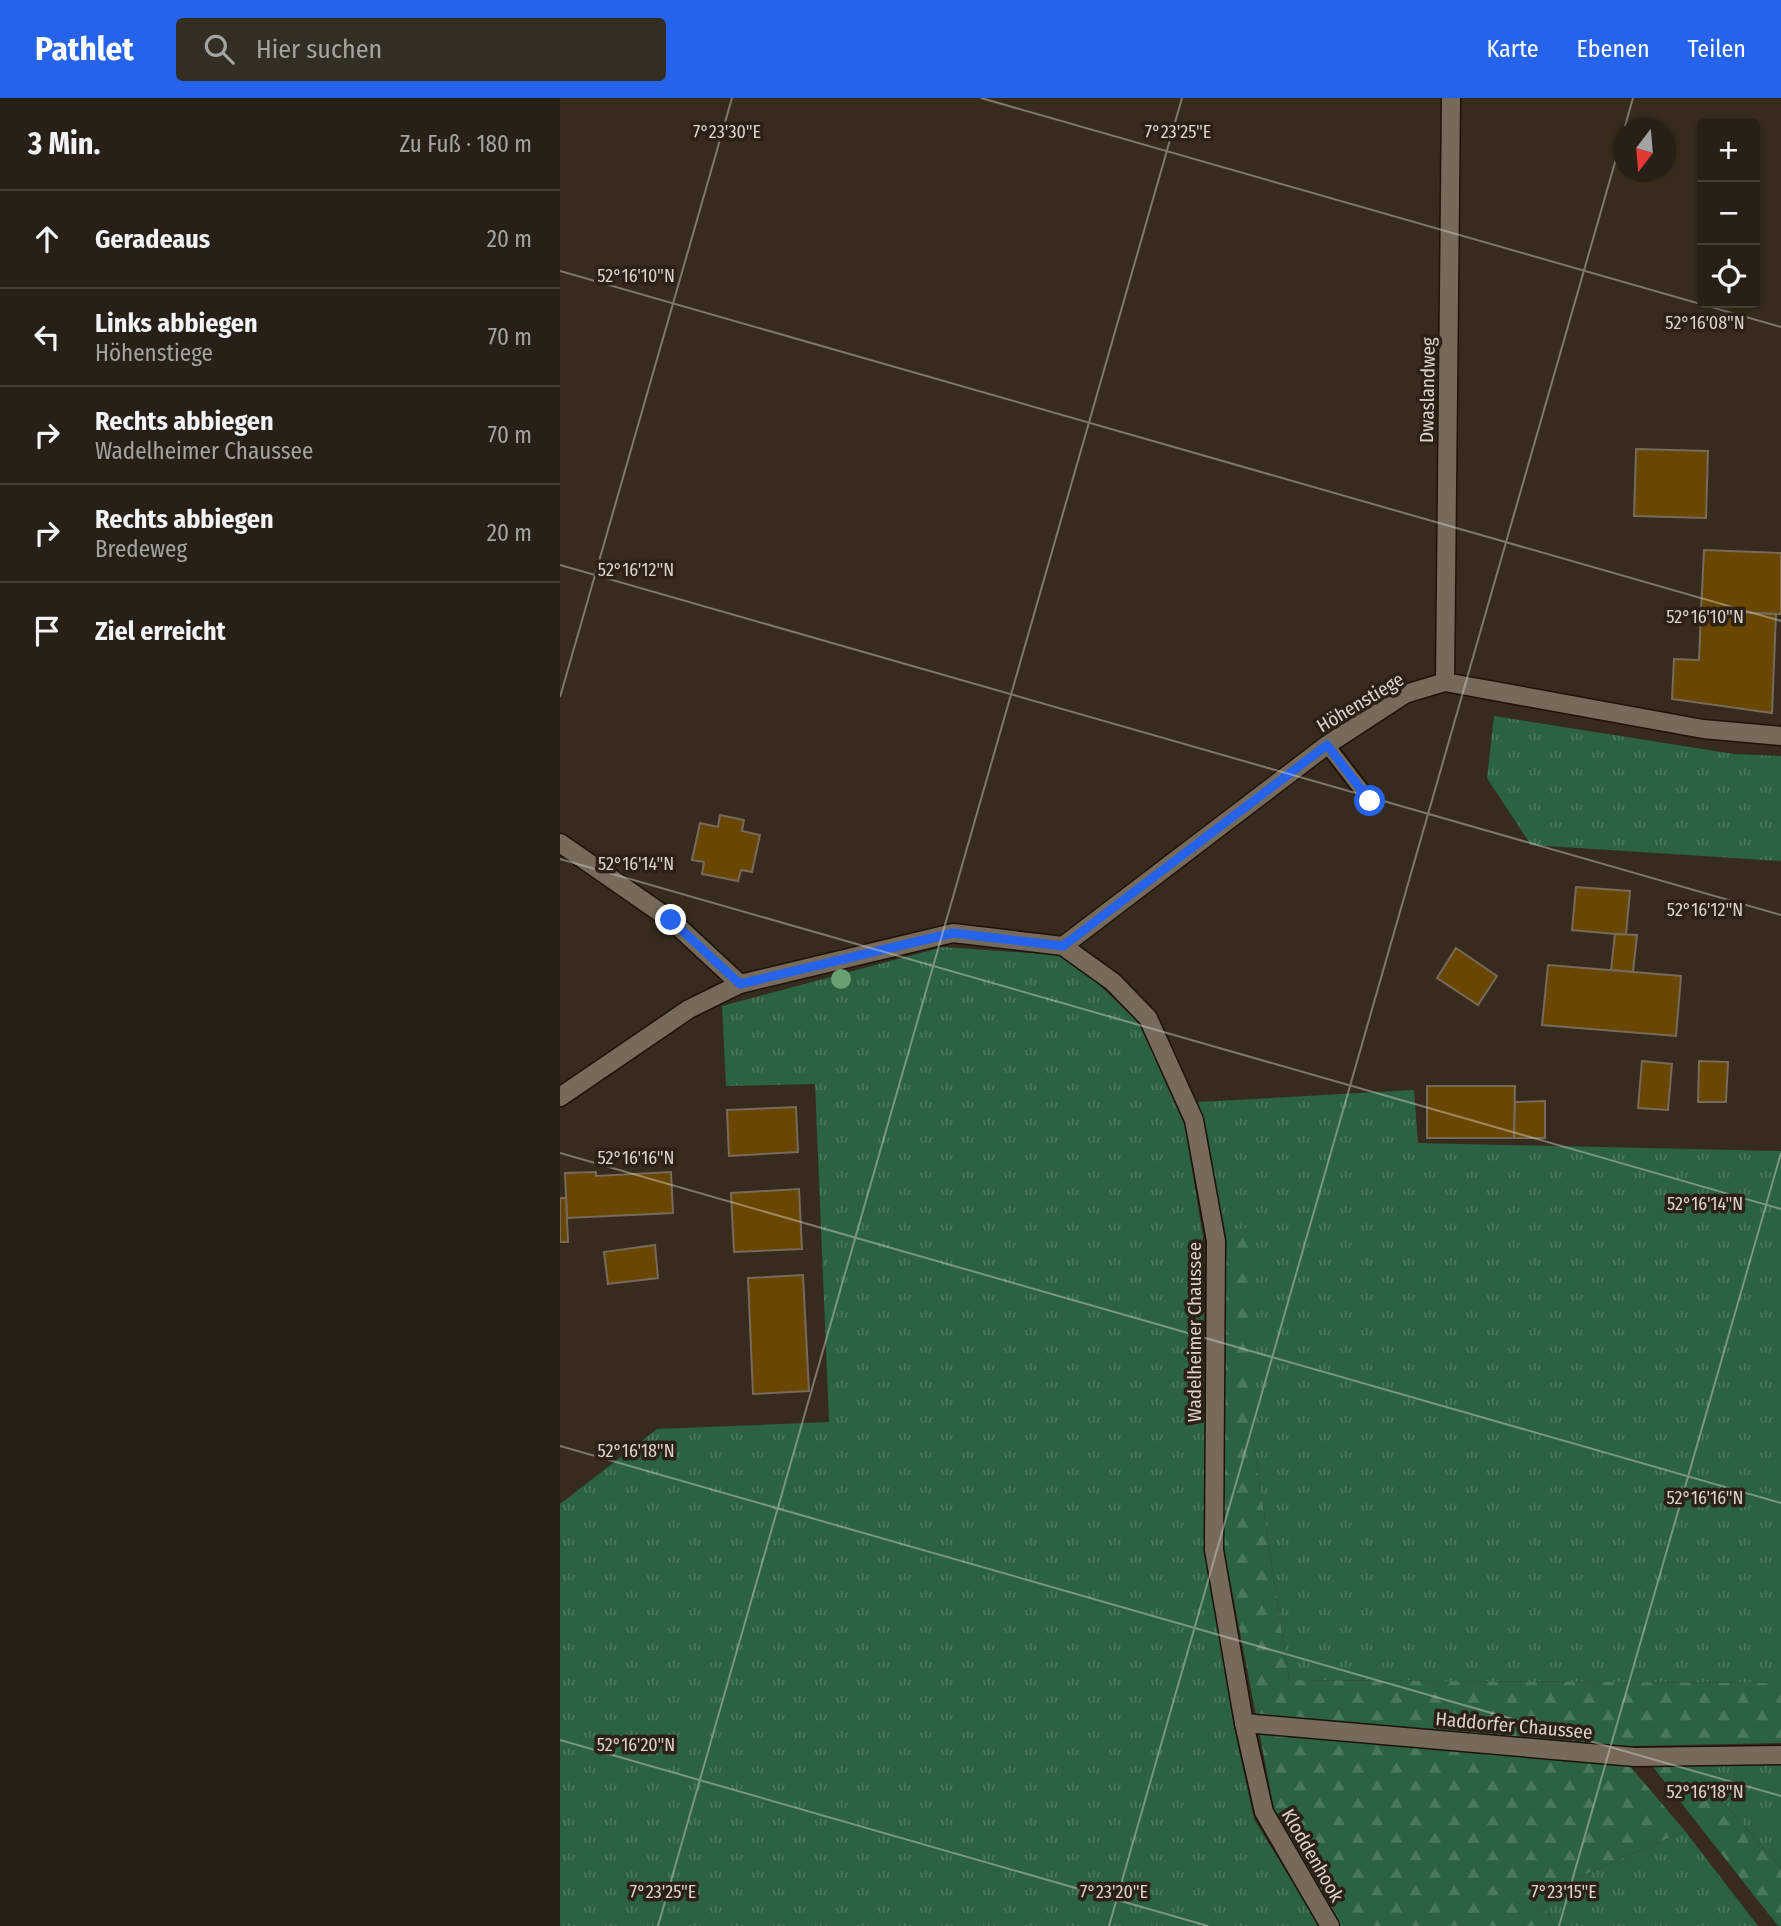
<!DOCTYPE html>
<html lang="de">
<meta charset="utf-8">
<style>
:root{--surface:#282016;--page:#342d23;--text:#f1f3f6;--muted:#a5a3a1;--line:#443e35;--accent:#2563eb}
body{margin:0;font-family:"Fira Sans Condensed",sans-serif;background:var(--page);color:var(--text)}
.controls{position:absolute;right:21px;top:21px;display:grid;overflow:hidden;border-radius:7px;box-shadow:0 2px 5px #0004}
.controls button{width:63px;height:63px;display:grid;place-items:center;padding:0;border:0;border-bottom:2px solid var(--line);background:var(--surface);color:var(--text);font:35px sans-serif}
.compass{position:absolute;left:1053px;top:21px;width:63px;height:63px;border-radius:50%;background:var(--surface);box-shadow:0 2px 5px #0004;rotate:196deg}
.stop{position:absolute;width:21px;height:21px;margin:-16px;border:5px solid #2563eb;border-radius:50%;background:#fff}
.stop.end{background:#2563eb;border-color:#fff;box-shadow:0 2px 7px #0008}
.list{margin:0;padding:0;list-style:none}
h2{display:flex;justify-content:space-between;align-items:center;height:91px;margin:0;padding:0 28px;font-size:30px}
h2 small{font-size:23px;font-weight:400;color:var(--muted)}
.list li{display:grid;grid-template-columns:46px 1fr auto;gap:21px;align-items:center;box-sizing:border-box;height:98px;padding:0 28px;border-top:2px solid var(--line)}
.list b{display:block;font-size:26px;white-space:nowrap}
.list p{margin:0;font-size:23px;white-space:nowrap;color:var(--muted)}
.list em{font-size:23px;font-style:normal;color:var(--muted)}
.icon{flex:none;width:38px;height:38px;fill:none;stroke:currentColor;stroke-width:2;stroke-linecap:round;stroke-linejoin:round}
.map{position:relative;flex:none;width:1221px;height:1828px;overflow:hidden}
header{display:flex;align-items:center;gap:42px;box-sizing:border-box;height:98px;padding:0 35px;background:var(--accent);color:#fff}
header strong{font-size:33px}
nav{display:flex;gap:38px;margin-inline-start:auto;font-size:24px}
.search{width:490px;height:63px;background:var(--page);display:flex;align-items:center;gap:18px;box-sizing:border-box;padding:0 24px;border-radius:7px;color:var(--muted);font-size:26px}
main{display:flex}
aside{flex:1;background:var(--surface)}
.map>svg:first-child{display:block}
</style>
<header>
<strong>Pathlet</strong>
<div class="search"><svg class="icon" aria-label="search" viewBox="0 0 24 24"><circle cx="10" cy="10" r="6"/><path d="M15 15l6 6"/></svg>Hier suchen</div>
<nav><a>Karte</a><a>Ebenen</a><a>Teilen</a></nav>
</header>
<main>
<aside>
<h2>3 Min.<small>Zu Fuß · 180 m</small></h2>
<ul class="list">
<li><svg class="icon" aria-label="ahead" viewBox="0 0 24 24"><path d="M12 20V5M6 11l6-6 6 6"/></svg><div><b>Geradeaus</b></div><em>20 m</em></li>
<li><svg class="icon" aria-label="left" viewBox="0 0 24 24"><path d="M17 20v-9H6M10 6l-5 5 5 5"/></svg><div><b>Links abbiegen</b><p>Höhenstiege</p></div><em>70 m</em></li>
<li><svg class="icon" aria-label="right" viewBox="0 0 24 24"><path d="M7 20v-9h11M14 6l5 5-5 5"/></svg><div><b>Rechts abbiegen</b><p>Wadelheimer Chaussee</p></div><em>70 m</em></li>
<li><svg class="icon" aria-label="right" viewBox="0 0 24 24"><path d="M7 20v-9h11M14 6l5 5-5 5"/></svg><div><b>Rechts abbiegen</b><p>Bredeweg</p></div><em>20 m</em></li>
<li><svg class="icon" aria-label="arrive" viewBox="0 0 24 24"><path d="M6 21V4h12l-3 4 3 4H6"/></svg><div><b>Ziel erreicht</b></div></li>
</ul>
</aside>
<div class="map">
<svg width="1221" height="1828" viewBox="0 0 1221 1828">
<defs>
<pattern id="grass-tufts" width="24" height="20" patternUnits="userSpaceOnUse" patternTransform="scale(1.75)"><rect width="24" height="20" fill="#2b6240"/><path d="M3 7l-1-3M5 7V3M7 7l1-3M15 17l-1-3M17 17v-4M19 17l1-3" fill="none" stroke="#49785a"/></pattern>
<pattern id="forest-firs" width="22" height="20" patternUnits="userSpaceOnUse" patternTransform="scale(1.75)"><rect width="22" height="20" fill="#2b6240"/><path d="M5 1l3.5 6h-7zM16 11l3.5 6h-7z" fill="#49785a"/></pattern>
</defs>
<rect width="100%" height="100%" fill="#362b1d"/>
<g fill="url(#grass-tufts)">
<path d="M934,618L1174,656L1221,658V763L971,747L927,680Z"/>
<path d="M383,849L499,857L535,883L579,925L625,1028L643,1139L646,1453L674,1629L694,1721L759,1828H0V1406L97,1331L269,1324L255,986L166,988L162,908Z"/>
<path d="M854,992L858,1045L1221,1053V1585L729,1582L692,1333V1130L664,1133L638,1004Z"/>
<path d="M1221,1666V1770L1132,1668Z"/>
<path d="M1125,1733L1198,1828H995L977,1797Z"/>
</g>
<g fill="url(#forest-firs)">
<path d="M692,1129V1333L729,1582L1221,1585V1645L1070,1648L1069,1667L1125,1733L977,1797L995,1828H781L714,1711L663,1446L664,1133Z"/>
<path d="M1132,1668L1221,1770V1828H1218L1093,1669Z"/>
</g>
<g fill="#6a4700" stroke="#766a5b" stroke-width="2">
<path d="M1076,351L1148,353L1146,420L1074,418Z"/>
<path d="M1144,452L1221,455V516L1141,513Z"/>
<path d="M1141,513L1216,516L1212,615L1112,601L1114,561L1139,562Z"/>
<path d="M160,717L184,722L182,733L200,737L192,774L181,772L178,783L142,776L144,764L132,762L140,725L158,729Z"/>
<path d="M1016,789L1070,793L1066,837L1012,832Z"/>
<path d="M1055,836L1077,837L1073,874L1051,872Z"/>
<path d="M896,850L937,878L918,907L877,880Z"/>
<path d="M988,867L1121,878L1116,938L982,927Z"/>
<path d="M1082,963L1112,966L1108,1012L1078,1010Z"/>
<path d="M1139,963L1168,964L1166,1004H1138Z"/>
<path d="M867,988H955L954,1040H867Z"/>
<path d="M985,1003V1040H954L955,1004Z"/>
<path d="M236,1009L238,1054L169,1058L167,1012Z"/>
<path d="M36,1074V1078L111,1074L113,1115L7,1120L5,1075Z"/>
<path d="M239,1091L242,1151L174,1154L171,1095Z"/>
<path d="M0,1100H6L8,1144H0Z"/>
<path d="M95,1147L98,1180L48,1186L44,1154Z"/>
<path d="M243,1177L249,1293L193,1296L188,1180Z"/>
</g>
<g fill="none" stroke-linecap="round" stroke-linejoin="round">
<defs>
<path id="service" d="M767,647L810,703"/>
<g id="minor">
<path d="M885,584L891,0"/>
<path d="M0,745L111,822L180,886"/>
<path d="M503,848L767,647L845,596L885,584L1143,631L1221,638"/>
<path d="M0,999L129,911L180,886L393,835L503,848L553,884L588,920L634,1022L656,1143L654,1452L684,1625L704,1714L770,1828"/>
<path d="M684,1625L1075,1659L1221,1657"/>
</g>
</defs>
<use href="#service" stroke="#1d1307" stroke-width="18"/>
<use href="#minor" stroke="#1d1307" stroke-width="21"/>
<use href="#service" stroke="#766a5b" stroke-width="14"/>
<use href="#minor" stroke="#766a5b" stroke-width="18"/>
</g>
<circle fill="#68a072" cx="281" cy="881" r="10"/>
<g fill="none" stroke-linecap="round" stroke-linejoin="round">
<path stroke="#2563eb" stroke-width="9" d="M111,822L180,886L393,835L503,848L767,647L810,703"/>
</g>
<path fill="none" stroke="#dcd4cc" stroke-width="2" stroke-opacity="0.45" d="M421,0L1221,229M1064,32L1073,0M0,173L1221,523M0,467L1221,817M0,599L172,0M0,761L1221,1111M0,1055L1221,1405M0,1348L1221,1698M0,1642L648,1828M98,1828L622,0M549,1828L1064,33M999,1828L1221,1055"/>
<g text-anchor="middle" stroke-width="7" stroke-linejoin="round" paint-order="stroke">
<g font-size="19" fill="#dcd4cc" stroke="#2c2114">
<text transform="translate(867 292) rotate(-89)" y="7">Dwaslandweg</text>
<text transform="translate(800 604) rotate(-31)" y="7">Höhenstiege</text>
<text transform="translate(634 1234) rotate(-90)" y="7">Wadelheimer Chaussee</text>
<text transform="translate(954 1627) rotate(5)" y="7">Haddorfer Chaussee</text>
<text transform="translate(753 1757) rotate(60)" y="7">Kloddenhook</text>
</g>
</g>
<g font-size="18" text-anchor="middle" fill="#dcd4cc" stroke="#2c2114" stroke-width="7" stroke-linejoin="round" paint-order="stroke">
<text x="167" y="40">7°23'30"E</text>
<text x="618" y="40">7°23'25"E</text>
<text x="76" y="184">52°16'10"N</text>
<text x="1145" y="231">52°16'08"N</text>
<text x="76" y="478">52°16'12"N</text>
<text x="1145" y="525">52°16'10"N</text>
<text x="76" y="772">52°16'14"N</text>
<text x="1145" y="818">52°16'12"N</text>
<text x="76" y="1066">52°16'16"N</text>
<text x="1145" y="1112">52°16'14"N</text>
<text x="76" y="1359">52°16'18"N</text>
<text x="1145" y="1406">52°16'16"N</text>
<text x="76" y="1653">52°16'20"N</text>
<text x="1145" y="1700">52°16'18"N</text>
<text x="103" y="1800">7°23'25"E</text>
<text x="554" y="1800">7°23'20"E</text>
<text x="1004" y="1800">7°23'15"E</text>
</g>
</svg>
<div class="controls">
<button>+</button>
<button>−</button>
<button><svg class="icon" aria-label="locate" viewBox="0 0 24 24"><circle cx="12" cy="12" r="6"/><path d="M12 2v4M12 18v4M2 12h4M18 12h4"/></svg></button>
</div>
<svg class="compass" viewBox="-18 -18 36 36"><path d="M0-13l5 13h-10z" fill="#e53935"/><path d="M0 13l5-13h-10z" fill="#a5a3a1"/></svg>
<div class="stop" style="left:810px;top:703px"></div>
<div class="stop end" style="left:111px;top:822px"></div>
</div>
</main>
